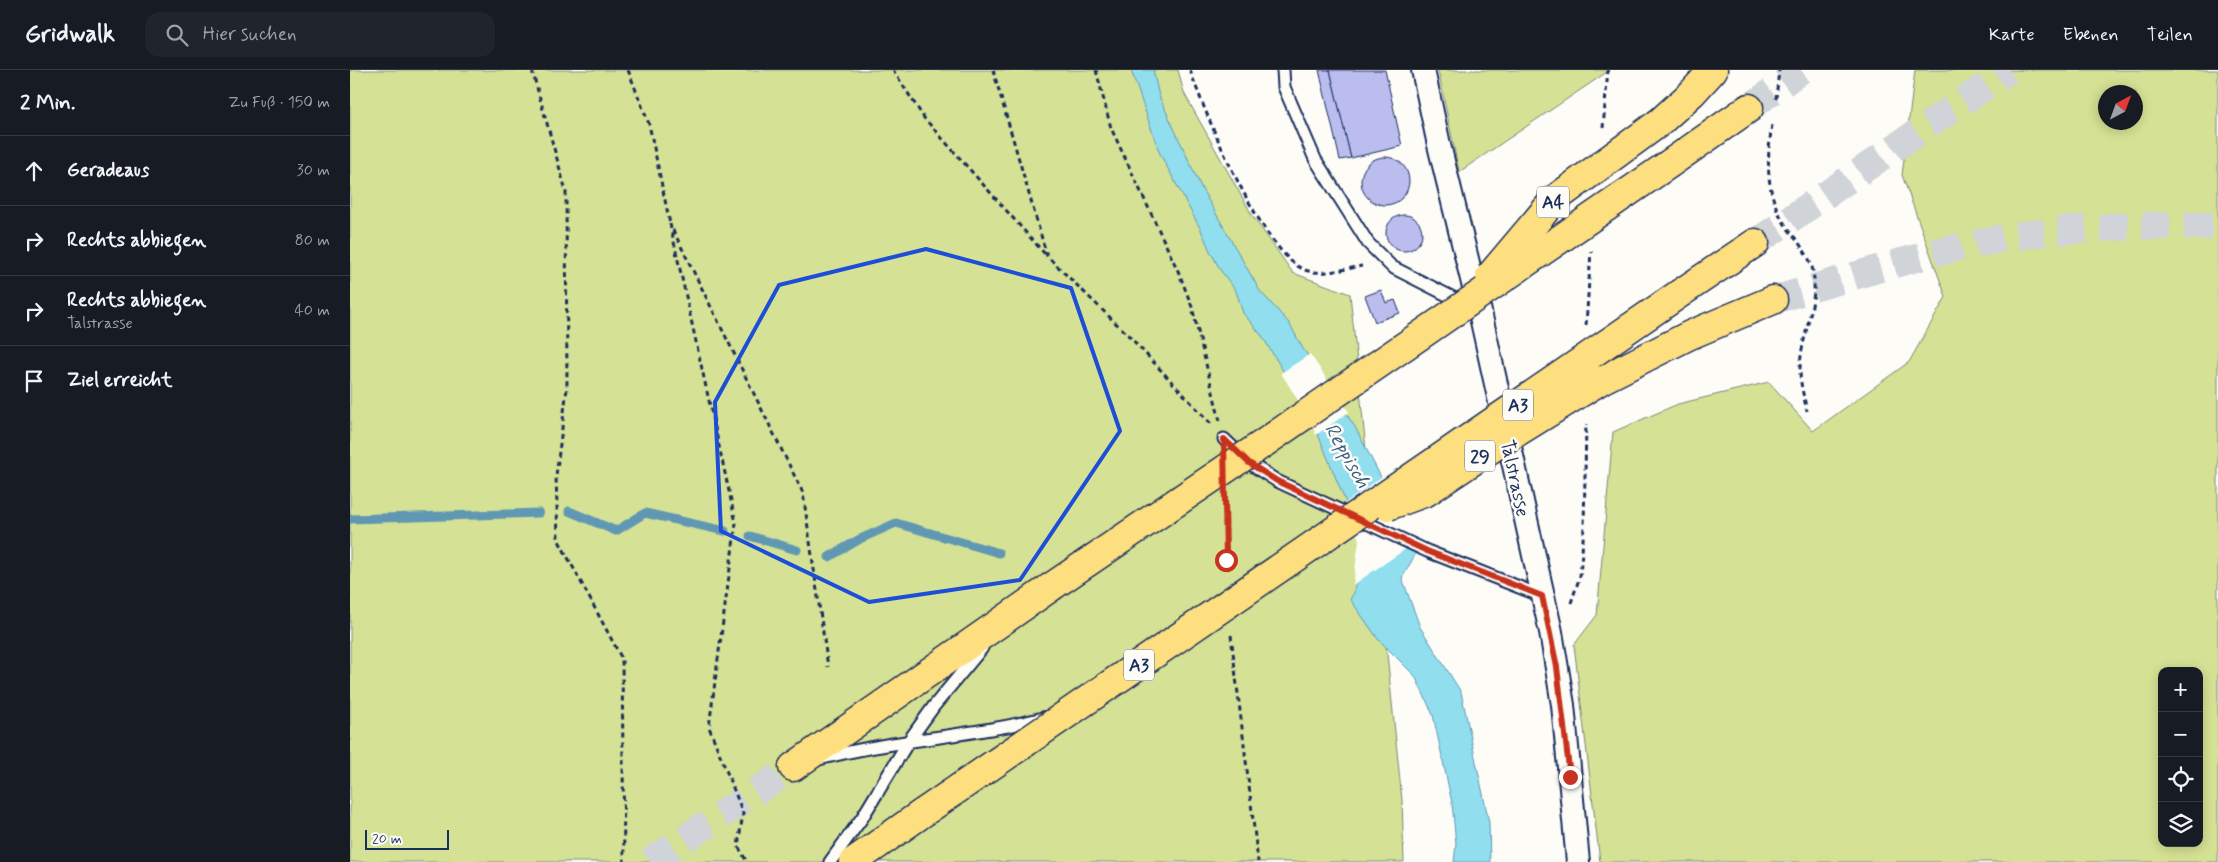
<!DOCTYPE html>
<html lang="de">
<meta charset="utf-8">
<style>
:root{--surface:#171b24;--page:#20242c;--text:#f1f3f6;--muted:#9ea1a6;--line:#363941}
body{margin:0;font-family:Mynerve,sans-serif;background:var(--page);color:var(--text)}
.controls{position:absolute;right:15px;bottom:15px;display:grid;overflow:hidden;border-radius:10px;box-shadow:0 2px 12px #0003}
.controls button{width:45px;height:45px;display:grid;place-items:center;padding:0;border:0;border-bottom:1px solid var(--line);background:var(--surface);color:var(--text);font:25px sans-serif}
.compass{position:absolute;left:1748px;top:15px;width:45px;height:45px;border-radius:50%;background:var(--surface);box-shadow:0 2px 12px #0003;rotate:41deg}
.scale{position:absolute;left:15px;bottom:12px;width:84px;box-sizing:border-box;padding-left:5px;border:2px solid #1b2f5e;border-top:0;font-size:14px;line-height:18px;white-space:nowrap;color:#1b2f5e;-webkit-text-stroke:4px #fdfcf7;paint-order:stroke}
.stop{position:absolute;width:15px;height:15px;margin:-11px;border:4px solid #c8321e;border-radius:50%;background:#fff}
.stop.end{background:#c8321e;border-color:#fff;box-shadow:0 1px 5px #0008}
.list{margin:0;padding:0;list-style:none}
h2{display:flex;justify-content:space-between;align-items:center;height:65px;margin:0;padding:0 20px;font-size:21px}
h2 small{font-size:16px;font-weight:400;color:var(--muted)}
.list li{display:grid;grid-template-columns:32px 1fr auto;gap:15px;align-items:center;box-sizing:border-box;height:70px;padding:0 20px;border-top:1px solid var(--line)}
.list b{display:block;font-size:19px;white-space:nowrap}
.list p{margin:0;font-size:16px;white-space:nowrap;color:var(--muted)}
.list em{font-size:16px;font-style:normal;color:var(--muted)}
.icon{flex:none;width:28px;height:28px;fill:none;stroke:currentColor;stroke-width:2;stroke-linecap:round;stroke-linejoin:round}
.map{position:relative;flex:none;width:1868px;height:792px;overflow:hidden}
header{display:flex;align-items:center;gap:30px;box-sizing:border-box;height:70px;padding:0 25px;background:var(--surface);border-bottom:1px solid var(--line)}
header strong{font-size:24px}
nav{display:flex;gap:28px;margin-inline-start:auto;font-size:18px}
.search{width:350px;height:45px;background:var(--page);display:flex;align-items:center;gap:12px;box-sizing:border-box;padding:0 18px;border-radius:15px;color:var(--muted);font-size:19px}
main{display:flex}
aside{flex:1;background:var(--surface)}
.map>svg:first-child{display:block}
</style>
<header>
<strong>Gridwalk</strong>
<div class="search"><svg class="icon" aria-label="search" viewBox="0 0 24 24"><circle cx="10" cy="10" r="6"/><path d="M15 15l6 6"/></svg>Hier suchen</div>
<nav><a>Karte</a><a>Ebenen</a><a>Teilen</a></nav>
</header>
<main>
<aside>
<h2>2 Min.<small>Zu Fuß · 150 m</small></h2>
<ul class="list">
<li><svg class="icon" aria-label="ahead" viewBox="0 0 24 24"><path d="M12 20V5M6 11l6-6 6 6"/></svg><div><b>Geradeaus</b></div><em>30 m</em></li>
<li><svg class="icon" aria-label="right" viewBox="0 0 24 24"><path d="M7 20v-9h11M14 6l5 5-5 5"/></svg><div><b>Rechts abbiegen</b></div><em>80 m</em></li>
<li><svg class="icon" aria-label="right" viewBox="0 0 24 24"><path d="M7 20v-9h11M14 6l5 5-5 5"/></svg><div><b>Rechts abbiegen</b><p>Talstrasse</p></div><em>40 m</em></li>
<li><svg class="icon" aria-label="arrive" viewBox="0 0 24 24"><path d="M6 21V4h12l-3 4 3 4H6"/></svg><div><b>Ziel erreicht</b></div></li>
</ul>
</aside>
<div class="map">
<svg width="1868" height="792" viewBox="0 0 1868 792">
<rect width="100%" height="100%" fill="#fdfcf7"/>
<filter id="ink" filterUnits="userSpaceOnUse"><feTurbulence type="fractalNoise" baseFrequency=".02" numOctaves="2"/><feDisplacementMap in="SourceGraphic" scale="10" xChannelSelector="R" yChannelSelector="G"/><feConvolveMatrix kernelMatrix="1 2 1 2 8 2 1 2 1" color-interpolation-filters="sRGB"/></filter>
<g filter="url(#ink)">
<g fill="#d5e194" stroke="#788879" fill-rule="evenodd">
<path d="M0,0H828L834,23L902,145L943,203L1000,224L1052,730L1054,792H0Z"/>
<path d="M1088,0H1260L1109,102Z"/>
<path d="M1565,0H1868V792H1250L1224,575L1247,545L1263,362L1328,334L1419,312L1463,361L1559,292L1596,227L1552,105ZM1786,22V52H1756V22ZM1812,601H1849V773H1812Z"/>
</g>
<path fill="#90deee" stroke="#6198b4" d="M781,0H803L809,26L852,119L910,221L939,253L952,277L1005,357L1047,438L1065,485L1052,508L1070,557L1111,622L1139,752L1140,792H1104L1106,774L1102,733L1083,645L1065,606L1028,569L1000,529L1004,523L1011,470L961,347L912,266L893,243L886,221L871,201L860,181L851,160L810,84Z"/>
<g fill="#fdfcf7">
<path d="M960,284L999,342L966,365L959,348L931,303Z"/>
<path d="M1033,406L1050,437L1063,474L1003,515L1009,470L995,433Z"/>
</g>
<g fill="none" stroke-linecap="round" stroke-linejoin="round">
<g stroke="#6198b4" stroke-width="9">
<path d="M219,441L266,461L295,443L375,461"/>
<path d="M0,449L189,443"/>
<path d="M400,466L447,480"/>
<path d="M479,487L510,469L546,453L649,483"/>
</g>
</g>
<g fill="#babdee" stroke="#1b2f5e">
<path d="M969,0H980L1001,88L990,90Z"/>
<path d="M980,0H1035L1052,76L1001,88Z"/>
<circle cx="1035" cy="111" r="24"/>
<circle cx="1054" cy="163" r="18"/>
<path d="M1031,220L1036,233L1045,230L1050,243L1025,252L1015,226Z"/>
</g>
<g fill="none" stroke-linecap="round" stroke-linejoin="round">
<g stroke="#d0d3d8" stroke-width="28" stroke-dasharray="28 14" stroke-linecap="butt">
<path d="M1399,38L1451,0"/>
<path d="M1405,173L1659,0"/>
<path d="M1423,230C1511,205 1600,173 1690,163C1749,156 1809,155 1868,156"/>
<path d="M300,792L443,697"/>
</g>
<defs>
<g id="service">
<path d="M933,0L934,17L965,89L1018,173L1042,197L1115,234"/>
<path d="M874,369L899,393L927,411L1077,481L1192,526"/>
<path d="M469,689C544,669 622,667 697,647"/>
<path d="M480,792L512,748L558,672L584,636L632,578"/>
</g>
<path id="minor" d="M1073,0L1089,75L1130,242L1201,562L1213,635L1228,792"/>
<g id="motorway">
<path d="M1310,52L1342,23L1363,0"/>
<path d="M1319,94L1399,38"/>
<path d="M1332,222L1405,173"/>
<path d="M1251,310L1340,265L1423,230"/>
<path d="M443,697L701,517"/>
<path d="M503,792L574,742"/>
</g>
</defs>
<use href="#service" stroke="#1b2f5e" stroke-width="15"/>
<use href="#minor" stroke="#1b2f5e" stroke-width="26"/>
<use href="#motorway" stroke="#1b2f5e" stroke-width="31"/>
<g stroke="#1b2f5e" stroke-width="3" stroke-dasharray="5 4" stroke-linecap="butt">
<path d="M182,0L216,121L217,318L206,406L208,469L272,589L274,792"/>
<path d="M278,0L299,54L320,154"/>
<path d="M543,0L574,48L695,184"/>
<path d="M643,0L697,186L779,266L862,355"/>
<path d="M746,0L761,58L829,203L842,237L870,351"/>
<path d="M840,0C855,44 913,184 955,200C972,206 994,199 1012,196"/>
<path d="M1426,29L1429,0"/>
<path d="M1422,55C1417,86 1415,120 1432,149C1441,166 1459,181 1463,201C1469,234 1450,267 1450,300C1450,314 1454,327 1457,341"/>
<path d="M1253,58L1258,0"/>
<path d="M320,154L386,453L359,657L393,743L388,776L397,792"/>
<path d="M323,160L453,423L478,597"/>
<path d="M1236,255L1241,181"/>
<path d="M875,432L877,501"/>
<path d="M1221,533L1230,506L1234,457L1236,354"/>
<path d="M881,565L908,792"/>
</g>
<use href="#service" stroke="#fdfcf7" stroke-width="11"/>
<use href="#minor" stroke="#fdfcf7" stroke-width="22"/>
<use href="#motorway" stroke="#fedf80" stroke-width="28"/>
<defs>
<g id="motorway-bridge">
<path d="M1140,206L1205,129L1310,52"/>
<path d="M1038,436L1076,422L1148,374L1251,310"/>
<path d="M701,517L917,371L1319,94"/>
<path d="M574,742L1332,222"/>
</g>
</defs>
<use href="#motorway-bridge" stroke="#1b2f5e" stroke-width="31" stroke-linecap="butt"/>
<use href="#motorway-bridge" stroke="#fedf80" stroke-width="28"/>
</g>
</g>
<g fill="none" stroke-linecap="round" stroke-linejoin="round" filter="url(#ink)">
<path stroke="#c8321e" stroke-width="6" d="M876,490L874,369L899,393L927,411L1077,481L1192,526L1207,597L1220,707"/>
</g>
<path fill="none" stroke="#1d4ed8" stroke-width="4" stroke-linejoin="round" d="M576,179L721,218L770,361L670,510L519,532L371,461L365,332L429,215Z"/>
<g text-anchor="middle" stroke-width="5" stroke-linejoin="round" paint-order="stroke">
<g fill="#fdfcf7" stroke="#5f6c8c" stroke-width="1">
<rect x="1187" y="116.5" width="32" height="31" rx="4"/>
<rect x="1153" y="319.5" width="30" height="31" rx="4"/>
<rect x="1115" y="370.5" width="30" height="31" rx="4"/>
<rect x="774" y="579.5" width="30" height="31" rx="4"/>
</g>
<g font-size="18" font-weight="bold" fill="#1b2f5e">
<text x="1203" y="138">A4</text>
<text x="1168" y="341">A3</text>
<text x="1130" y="392">29</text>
<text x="789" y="601">A3</text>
</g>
<g font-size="19" fill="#1b2f5e" stroke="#fdfcf7">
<text transform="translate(1166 408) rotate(78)" y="7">Talstrasse</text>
</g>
<g font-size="20" font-style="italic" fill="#385b82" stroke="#fdfcf7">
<text transform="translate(998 385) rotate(60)" y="7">Reppisch</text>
</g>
</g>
</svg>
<div class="controls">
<button>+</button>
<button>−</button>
<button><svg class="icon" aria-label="locate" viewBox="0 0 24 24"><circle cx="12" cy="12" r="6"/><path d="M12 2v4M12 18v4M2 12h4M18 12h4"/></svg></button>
<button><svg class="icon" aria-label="layers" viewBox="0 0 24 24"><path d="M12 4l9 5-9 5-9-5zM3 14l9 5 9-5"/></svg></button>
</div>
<svg class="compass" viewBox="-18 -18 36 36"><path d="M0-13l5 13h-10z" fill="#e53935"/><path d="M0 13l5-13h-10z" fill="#9ea1a6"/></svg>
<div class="scale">20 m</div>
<div class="stop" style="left:876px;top:490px"></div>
<div class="stop end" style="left:1220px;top:707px"></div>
</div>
</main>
